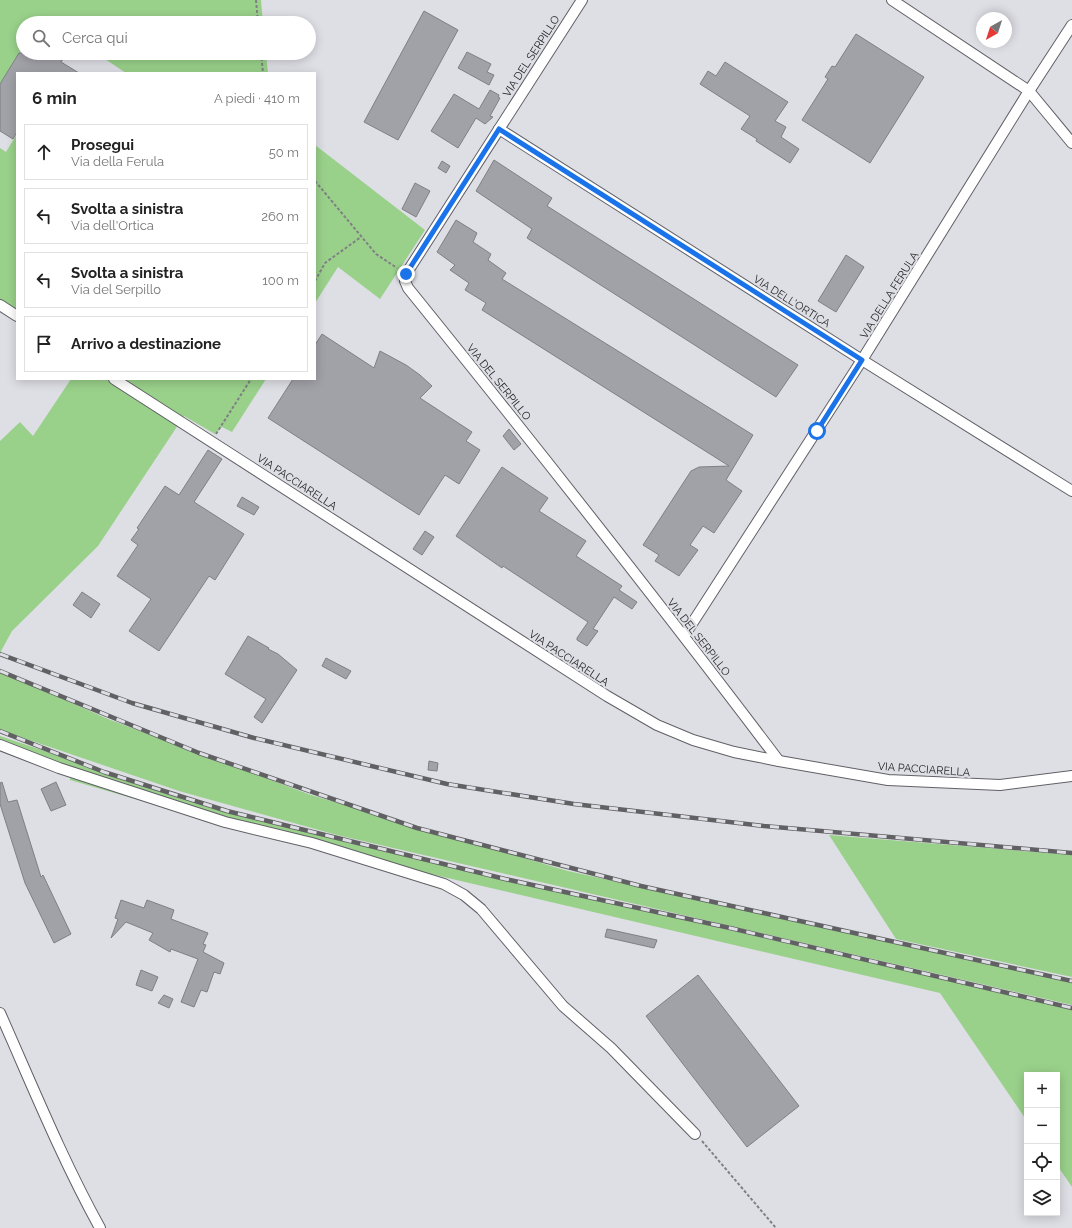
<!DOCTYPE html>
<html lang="it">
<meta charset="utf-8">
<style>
:root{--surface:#fff;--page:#f2f2f2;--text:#222;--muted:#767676;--line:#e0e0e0}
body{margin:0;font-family:Raleway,sans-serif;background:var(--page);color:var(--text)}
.controls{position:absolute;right:12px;bottom:12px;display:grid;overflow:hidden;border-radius:0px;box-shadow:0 2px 10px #0003}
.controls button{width:36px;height:36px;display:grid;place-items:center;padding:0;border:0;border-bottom:1px solid var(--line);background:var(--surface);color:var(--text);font:20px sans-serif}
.compass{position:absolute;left:976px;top:12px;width:36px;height:36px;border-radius:50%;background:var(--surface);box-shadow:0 2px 10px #0003;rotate:219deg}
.stop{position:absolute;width:12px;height:12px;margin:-9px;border:3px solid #1a73e8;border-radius:50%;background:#fff}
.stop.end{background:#1a73e8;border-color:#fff;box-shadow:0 1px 4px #0008}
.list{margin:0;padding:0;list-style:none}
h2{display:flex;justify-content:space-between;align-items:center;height:52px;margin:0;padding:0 16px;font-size:17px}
h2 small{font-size:13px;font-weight:400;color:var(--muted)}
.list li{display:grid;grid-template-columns:26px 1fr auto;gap:12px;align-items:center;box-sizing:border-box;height:56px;margin:0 8px 8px;padding:0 8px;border:1px solid var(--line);border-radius:0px}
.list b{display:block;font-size:15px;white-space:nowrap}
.list p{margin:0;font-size:13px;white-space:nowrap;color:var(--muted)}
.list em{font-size:13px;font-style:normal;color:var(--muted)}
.icon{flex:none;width:22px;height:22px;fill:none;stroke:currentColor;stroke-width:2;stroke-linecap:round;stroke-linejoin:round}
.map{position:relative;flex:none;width:1072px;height:1228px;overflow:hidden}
.search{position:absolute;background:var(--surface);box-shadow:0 2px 10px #0003;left:16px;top:16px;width:300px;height:44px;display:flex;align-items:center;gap:10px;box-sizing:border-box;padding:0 14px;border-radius:22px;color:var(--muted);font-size:15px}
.panel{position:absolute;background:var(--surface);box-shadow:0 2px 10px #0003;left:16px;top:72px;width:300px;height:308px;border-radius:0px}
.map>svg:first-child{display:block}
</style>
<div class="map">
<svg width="1072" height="1228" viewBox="0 0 1072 1228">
<rect width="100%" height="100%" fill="#dedee5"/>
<g fill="#99d18a">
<path d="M0,0H261L263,23H51L42,17L38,23H23V47L0,84Z"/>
<path d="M96,53H266L268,73H126Z"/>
<path d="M17,134V322L0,310V148L6,152Z"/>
<path d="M315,145L425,230L380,299L338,267L315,303Z"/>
<path d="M71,379H266L232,432L222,427L215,434L184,416L98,546L12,631L0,653V441L20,422L33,436Z"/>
<path d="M0,671L108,719L311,795L568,871L1072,982V1005L337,835L179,791L0,730Z"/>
<path d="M0,736L177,796L335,839L1072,1009V1187L1057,1165V1075H1027V1121L940,993L238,829L70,780V772L0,747Z"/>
<path d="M829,835L1072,855V977L896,939Z"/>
</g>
<g fill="#a1a1a8" stroke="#7f7f85">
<path d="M424,11L458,30L398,140L364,122Z"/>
<path d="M856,34L924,77L870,163L802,120L828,79L825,77L832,66L835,67Z"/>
<path d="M467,52L491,64L487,72L494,75L489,85L458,68Z"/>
<path d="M19,53H67L61,62L79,73H17V132L13,139L0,131V84Z"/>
<path d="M725,62L788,102L775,121L786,127L781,137L799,149L790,163L756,141L757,139L741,129L750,116L700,84L708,71L716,76Z"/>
<path d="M490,90L499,95L498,97L500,98L490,116L493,117L485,124L476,118L458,148L431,131L454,94L479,109Z"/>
<path d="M494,160L552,198L547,206L798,365L776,397L527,238L532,229L476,191Z"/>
<path d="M442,161L450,166L446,173L438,168Z"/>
<path d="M415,183L430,191L416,217L402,209Z"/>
<path d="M456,220L477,233L473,242L491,254L488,260L506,273L502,279L753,435L726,480L742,491L714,533L703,526L690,545L698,550L679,576L655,561L659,555L643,545L691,471L699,467L729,466L482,310L486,303L465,290L469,283L450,270L455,265L437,252Z"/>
<path d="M846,255L864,267L836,312L818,301Z"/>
<path d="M322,334L374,368L380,351L406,365L420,375L432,386L420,398L472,432L466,441L480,450L459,484L445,475L419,515L268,418L293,379H315V345Z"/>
<path d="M509,429L521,444L514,450L503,436Z"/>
<path d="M208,450L222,459L194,502L244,534L215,580L209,576L159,651L129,631L151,599L117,576L138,545L131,540L139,529L137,528L165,486L179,495Z"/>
<path d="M502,467L548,498L539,511L586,541L576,556L622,586L619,590L637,602L632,609L614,597L593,629L598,631L587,646L577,640V638L588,622L503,566L502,568L456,536Z"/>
<path d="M242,497L259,507L254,515L237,506Z"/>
<path d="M425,531L434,537L422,555L413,549Z"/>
<path d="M82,592L100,604L91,618L73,605Z"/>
<path d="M248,636L269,648L268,649L278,654L297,670L262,723L254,717L266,699L225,674Z"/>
<path d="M326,658L351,671L346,679L322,666Z"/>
<path d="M429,761L438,763L437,771L428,770Z"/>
<path d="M2,782L8,802L17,800L41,877L43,875L71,934L54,943L25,883L0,804V783Z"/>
<path d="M56,782L66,805L51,811L41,789Z"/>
<path d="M121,900L144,908L147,900L174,910L171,919L208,933L203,944L206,945L203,952L224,963L220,974L214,972L207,992L201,990L194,1007L181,1002L198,959L171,949L170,952L149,940L153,933L126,922L111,938L118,919L115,918Z"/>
<path d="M607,929L657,940L654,948L605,937Z"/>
<path d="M141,970L158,977L152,991L136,985Z"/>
<path d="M698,975L799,1106L747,1147L646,1016Z"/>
<path d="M164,995L173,999L169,1008L158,1003Z"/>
</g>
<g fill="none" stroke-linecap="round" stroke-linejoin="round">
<defs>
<g id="street">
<path d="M582,0L406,274L405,281L408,288C534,444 658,601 779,761"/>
<path d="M892,0L1029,91L1072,143"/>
<path d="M499,129L862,360L1072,491"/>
<path d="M0,305L17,316"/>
<path d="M114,379L607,696L657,725L693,740L734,752L779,761L888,780L1000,785L1072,776"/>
<path d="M684,636L862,360L1029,91L1072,25"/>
<path d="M0,745L59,768L225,822L312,843L444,884L464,895L481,909L563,1006L611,1048L695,1134"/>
<path d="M0,1013C32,1085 62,1159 100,1228"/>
</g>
</defs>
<use href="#street" stroke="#606066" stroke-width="12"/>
<g stroke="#808084" stroke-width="2" stroke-dasharray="3 2" stroke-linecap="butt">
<path d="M256,0L258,23"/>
<path d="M261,53L263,73"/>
<path d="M315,181L376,254L397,268"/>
<path d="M315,281L325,263L361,237"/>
<path d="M216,434L251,379"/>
<path d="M702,1141L776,1228"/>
</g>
<use href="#street" stroke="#fff" stroke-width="10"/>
<defs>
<g id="rail">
<path d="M0,654L132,703L254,738L447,784L574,804L764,826L1072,853"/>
<path d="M0,671L199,753L417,828L641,886L1072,981"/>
<path d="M0,731L104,772L227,811L505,879L730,928L1072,1008"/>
</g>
</defs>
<use href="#rail" stroke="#616164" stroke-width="4.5"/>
<use href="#rail" stroke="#dedee5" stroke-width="3" stroke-dasharray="9" stroke-linecap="butt"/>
</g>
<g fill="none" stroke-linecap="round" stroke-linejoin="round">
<path stroke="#1a73e8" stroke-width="5" d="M406,274L499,129L862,360L817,431"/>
</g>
<g text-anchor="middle" stroke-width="4" stroke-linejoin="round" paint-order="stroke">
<g font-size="11" fill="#262628" stroke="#dedee5">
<text transform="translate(531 56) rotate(-57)" y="4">VIA DEL SERPILLO</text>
<text transform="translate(889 295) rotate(-58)" y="4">VIA DELLA FERULA</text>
<text transform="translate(792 301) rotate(32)" y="4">VIA DELL'ORTICA</text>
<text transform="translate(499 382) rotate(51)" y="4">VIA DEL SERPILLO</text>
<text transform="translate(297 482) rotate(33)" y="4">VIA PACCIARELLA</text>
<text transform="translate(699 637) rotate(52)" y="4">VIA DEL SERPILLO</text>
<text transform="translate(569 658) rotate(33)" y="4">VIA PACCIARELLA</text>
<text transform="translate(924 769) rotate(4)" y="4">VIA PACCIARELLA</text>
</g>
</g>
</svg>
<div class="controls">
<button>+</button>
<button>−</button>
<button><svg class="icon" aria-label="locate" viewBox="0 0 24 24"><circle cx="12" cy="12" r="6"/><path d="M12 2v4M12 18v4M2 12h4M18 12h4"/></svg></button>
<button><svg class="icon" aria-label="layers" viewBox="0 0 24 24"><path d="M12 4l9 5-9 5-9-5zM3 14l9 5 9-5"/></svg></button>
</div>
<svg class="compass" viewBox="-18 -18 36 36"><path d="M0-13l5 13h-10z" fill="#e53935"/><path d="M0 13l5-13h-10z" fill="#767676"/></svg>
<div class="stop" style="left:817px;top:431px"></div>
<div class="stop end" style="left:406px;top:274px"></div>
<div class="search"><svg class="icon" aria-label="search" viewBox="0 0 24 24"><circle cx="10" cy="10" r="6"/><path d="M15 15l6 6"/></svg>Cerca qui</div>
<section class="panel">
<h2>6 min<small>A piedi · 410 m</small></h2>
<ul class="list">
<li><svg class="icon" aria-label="ahead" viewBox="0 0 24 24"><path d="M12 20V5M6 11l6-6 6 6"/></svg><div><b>Prosegui</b><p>Via della Ferula</p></div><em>50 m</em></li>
<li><svg class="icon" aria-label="left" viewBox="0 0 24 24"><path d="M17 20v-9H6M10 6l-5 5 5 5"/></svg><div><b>Svolta a sinistra</b><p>Via dell'Ortica</p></div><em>260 m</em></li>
<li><svg class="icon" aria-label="left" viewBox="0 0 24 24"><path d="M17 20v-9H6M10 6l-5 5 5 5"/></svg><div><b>Svolta a sinistra</b><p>Via del Serpillo</p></div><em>100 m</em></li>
<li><svg class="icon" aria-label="arrive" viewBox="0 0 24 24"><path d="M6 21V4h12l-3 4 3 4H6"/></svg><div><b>Arrivo a destinazione</b></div></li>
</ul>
</section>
</div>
